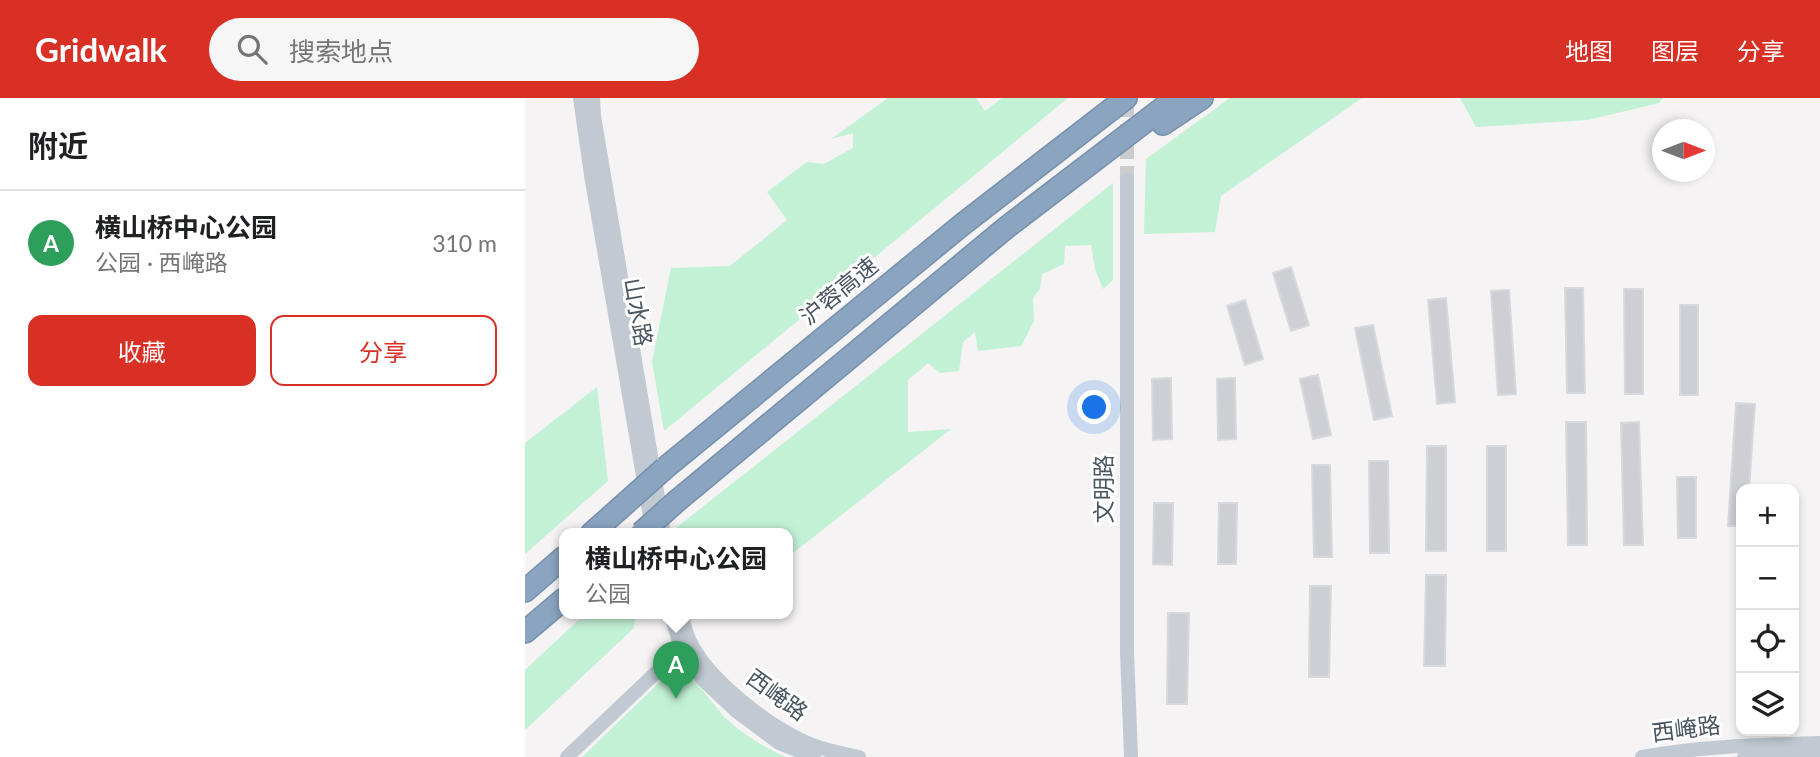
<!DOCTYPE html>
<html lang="zh">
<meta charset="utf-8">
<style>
:root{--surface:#fff;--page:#f6f6f6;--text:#202124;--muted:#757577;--line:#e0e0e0;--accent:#d93025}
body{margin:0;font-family:Lato,"Noto Sans SC",sans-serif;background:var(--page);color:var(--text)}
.controls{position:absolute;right:21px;bottom:21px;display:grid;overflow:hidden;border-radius:14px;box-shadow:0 4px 10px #0003}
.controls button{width:63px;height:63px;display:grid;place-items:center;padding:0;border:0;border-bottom:2px solid var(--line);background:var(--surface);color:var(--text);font:35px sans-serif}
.compass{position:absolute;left:1127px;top:21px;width:63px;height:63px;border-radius:50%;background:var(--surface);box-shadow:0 4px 10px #0003;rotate:90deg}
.you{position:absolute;left:570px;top:310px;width:24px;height:24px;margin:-18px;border:5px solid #fff;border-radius:50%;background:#1a73e8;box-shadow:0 0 0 10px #1a73e833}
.badge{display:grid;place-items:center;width:46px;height:46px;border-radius:50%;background:var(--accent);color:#fff;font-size:23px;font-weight:700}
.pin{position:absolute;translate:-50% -58px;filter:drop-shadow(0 2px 4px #0008)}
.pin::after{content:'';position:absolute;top:37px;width:24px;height:21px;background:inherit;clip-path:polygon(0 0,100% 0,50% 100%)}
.popup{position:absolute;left:34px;top:430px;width:234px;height:91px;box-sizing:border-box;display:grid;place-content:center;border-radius:14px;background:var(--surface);filter:drop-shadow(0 2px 5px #0005);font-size:23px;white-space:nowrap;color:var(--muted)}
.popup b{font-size:26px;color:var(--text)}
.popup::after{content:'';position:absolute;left:50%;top:100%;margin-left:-14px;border:14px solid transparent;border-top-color:var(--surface)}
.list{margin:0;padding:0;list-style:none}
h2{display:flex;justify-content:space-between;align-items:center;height:91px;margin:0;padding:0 28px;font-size:30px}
h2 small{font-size:23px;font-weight:400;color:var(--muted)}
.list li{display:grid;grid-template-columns:46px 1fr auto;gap:21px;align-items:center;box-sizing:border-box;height:105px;padding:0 28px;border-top:2px solid var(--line)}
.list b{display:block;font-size:26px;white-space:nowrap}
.list p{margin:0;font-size:23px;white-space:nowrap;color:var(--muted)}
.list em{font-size:23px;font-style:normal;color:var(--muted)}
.actions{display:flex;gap:14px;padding:21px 28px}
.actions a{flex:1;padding:16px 0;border:2px solid var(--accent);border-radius:14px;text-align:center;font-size:24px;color:var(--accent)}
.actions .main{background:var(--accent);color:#fff}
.icon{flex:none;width:38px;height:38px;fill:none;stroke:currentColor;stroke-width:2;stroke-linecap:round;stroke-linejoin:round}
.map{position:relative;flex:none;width:1295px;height:659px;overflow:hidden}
header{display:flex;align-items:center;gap:42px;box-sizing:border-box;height:98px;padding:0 35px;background:var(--accent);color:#fff}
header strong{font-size:33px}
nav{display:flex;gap:38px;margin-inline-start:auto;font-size:24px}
.search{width:490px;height:63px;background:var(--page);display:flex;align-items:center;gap:18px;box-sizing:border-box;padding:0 24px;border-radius:38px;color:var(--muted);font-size:26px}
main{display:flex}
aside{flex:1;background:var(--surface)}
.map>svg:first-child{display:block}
</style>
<header>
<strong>Gridwalk</strong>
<div class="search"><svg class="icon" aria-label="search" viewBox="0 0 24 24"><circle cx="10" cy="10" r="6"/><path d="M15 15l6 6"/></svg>搜索地点</div>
<nav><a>地图</a><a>图层</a><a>分享</a></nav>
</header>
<main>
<aside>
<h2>附近<small></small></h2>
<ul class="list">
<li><span class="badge" style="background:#2e9e5b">A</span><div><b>横山桥中心公园</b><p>公园 · 西崦路</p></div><em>310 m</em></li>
</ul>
<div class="actions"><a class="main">收藏</a><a>分享</a></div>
</aside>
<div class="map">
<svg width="1295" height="659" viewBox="0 0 1295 659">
<rect width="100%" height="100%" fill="#f5f3f3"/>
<g fill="#c3f1d5">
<path d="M363,0H451L460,13L477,0H543L139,333L127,264L146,170L205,168L262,122L242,94L282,64L299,66L328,50V35L306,41Z"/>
<path d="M705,0H837L696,98L690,134L619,136L621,61Z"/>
<path d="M935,0H1138L1134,5L1063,22L951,29Z"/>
<path d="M588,85V182L578,191L570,171L566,147L540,148L539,166L517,176L515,191L508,200L509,223L496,248L453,253L450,234L438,244L434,273L415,275L403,265L383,282V334L426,331L263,459V435H147V433Z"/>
<path d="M72,289L83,383L0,456V345Z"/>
<path d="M61,515H112L108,531L0,632V572Z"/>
<path d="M154,573C176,583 187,608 205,624C219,637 243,651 261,659H57L142,577Z"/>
</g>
<g fill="#cdcfd5" stroke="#d7d9de" stroke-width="2">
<path d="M766,169L784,227L766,233L748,175Z"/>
<path d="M1040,190H1058L1060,295H1042Z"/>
<path d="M1099,191H1118V296H1100Z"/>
<path d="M984,192L991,296L973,297L966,193Z"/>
<path d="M921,200L930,304L912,306L903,202Z"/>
<path d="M720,202L738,261L720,267L702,208Z"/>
<rect x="1155" y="207" width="18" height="90"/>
<path d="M848,227L867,318L849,322L830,230Z"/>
<path d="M793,277L806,337L788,341L775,281Z"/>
<path d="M646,280L647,341L628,342L627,281Z"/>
<path d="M710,280L711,341L693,342L692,281Z"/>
<path d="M1211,305L1230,306L1224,391H1216V428H1203Z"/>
<path d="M1041,324H1061L1062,447H1043Z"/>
<path d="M1114,324L1118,447H1099L1096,325Z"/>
<path d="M902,348H921V453H901Z"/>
<rect x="962" y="348" width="19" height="105"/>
<path d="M844,363H863L864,455H845Z"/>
<path d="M787,367H805L807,459H789Z"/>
<path d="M1152,379H1171V440H1153Z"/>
<path d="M629,405H648L647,467L628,466Z"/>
<path d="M694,405H712L711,466H693Z"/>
<path d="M901,477H921L920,568H899Z"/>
<path d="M785,488H806L804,579H784Z"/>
<path d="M643,515H664L662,606H642Z"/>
</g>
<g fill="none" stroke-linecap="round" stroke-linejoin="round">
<path stroke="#caccce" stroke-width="14" stroke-dasharray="14 7" stroke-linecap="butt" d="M602,82V0"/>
<defs>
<g id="highway">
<path d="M638,26L677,0"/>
<path d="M140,370L438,126L601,0"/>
<path d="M153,402L482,129L651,0"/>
<path d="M67,435L93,412"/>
<path d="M0,493L39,459"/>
<path d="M0,534L39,501"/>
</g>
</defs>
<use href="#highway" stroke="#7690ad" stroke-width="24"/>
<g stroke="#c1cad2" stroke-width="14">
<path d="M55,0L66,77L127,430"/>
<path d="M68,0L69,18L139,435"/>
<path d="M602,82V554L606,659"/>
<path d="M145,515L156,550L177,581L211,613L254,645L289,659"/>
<path d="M156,515C159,524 160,533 164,541C180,579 240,625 276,642C294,651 314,655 334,659"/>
<path d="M42,659L161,546"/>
<path d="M1117,659C1176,648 1235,647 1295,645"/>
<path d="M1219,659L1295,656"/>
</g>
<use href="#highway" stroke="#8ba5c1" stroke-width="21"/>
<defs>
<g id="highway-bridge">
<path d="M93,412L140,370"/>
<path d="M116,435L153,402"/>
</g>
</defs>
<use href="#highway-bridge" stroke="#7690ad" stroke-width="24" stroke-linecap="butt"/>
<use href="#highway-bridge" stroke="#8ba5c1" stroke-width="21"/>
</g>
<g text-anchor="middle" stroke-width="6" stroke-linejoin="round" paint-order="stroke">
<g font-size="23" fill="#4a5661" stroke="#fff">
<text transform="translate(314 193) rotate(-39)" y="8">沪蓉高速</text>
<text transform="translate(113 214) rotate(80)" y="8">山水路</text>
<text transform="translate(579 391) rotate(-90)" y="8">文明路</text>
<text transform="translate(252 597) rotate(36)" y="8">西崦路</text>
<text transform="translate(1161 631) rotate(-7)" y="8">西崦路</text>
</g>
</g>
</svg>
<div class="controls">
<button>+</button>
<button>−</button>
<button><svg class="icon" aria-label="locate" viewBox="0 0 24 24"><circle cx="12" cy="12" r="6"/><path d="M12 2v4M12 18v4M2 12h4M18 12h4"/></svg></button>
<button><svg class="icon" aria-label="layers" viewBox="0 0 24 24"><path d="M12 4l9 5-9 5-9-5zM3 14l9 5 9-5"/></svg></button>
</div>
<svg class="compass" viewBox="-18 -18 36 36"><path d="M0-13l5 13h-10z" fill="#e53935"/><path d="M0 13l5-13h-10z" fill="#757577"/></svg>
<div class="you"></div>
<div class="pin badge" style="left:151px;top:601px;background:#2e9e5b">A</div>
<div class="popup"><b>横山桥中心公园</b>公园</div>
</div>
</main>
